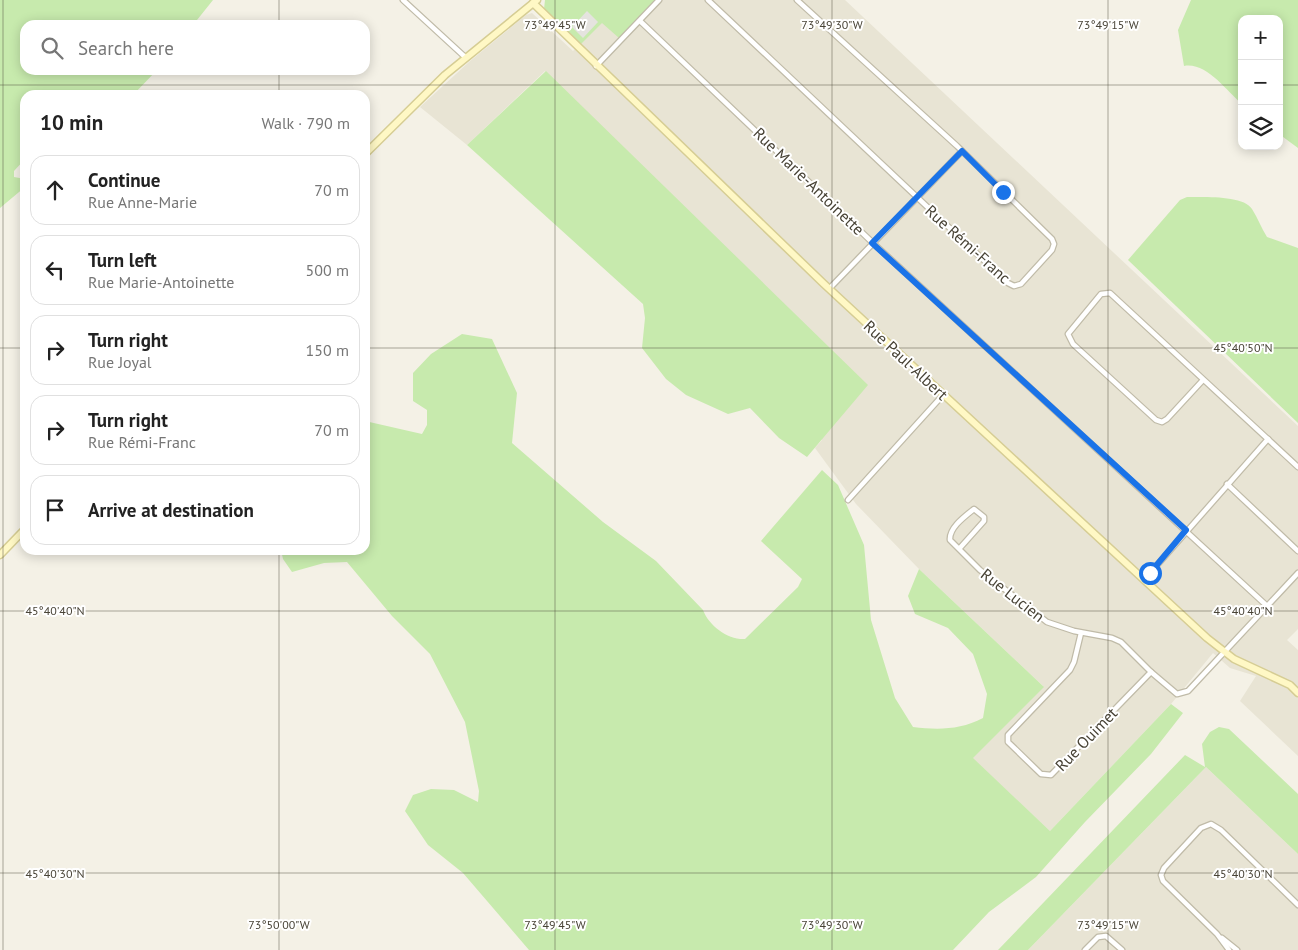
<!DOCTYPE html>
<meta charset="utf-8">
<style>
:root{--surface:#fff;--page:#f2f2f2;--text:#222;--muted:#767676;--line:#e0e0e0}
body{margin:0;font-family:"PT Sans",sans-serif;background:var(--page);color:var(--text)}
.controls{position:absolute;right:15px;top:15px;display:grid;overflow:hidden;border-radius:10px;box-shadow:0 2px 12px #0003}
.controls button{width:45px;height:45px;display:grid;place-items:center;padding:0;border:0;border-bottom:1px solid var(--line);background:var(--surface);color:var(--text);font:25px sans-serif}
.stop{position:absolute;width:15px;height:15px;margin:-11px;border:4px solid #1a73e8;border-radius:50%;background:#fff}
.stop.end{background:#1a73e8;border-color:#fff;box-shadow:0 1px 5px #0008}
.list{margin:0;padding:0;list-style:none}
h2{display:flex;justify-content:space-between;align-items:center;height:65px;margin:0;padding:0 20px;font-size:21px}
h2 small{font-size:16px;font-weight:400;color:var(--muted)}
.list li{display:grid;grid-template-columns:32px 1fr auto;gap:15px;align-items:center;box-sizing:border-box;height:70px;margin:0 10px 10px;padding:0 10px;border:1px solid var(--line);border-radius:15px}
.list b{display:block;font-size:19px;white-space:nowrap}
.list p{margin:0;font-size:16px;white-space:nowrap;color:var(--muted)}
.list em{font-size:16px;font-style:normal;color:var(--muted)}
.icon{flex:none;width:28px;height:28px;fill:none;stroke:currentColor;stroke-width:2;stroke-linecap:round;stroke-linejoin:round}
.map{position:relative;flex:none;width:1298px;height:950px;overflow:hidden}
.search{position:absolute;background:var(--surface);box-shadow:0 2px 12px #0003;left:20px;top:20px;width:350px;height:55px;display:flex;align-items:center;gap:12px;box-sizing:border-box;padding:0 18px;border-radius:15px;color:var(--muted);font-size:19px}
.panel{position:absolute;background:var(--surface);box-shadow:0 2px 12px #0003;left:20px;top:90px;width:350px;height:465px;border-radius:15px}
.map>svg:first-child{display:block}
</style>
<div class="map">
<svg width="1298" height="950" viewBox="0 0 1298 950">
<rect width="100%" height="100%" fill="#f4f1e6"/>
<g fill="#e8e4d4">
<path d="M655,0H845L1298,426V629L1287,640L1298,650V756L1240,701L1256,676L1230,668L1213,653L1171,704L1050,831L972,758L1043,686L919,569L856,504L815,448L822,440L545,71L467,145L420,107L469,62L526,15L532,13L573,51L602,22L620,38Z"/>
<path d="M1206,767L1298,854V950H1028Z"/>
</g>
<g fill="#c7eaad">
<path d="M0,0H213L193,25H25V70H157L133,95H25V159L14,171V177L25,179V187L0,208Z"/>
<path d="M545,0H655L619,38L602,23L580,45L544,9Z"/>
<path d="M1191,0H1298V148L1279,134V19H1242V104C1226,91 1207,62 1184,66L1178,30Z"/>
<path d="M546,71L868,385L807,457L779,438L750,408L728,414L686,395L666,379L642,348L645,318L643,304L467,145Z"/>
<path d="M1187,197C1202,197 1244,195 1252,209C1258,218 1261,228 1267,237L1298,248V423L1128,260L1180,200Z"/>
<path d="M462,334L492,339L517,393L512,443L603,522L656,561L703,610C709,626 728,640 745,639L798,587L802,579L761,541L822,470L838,485L864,545L871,620L895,698L913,727C938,730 960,730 983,718L987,694L973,654L948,628L915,614L908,596L919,569L1044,687L973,758L1050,831L1171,704L1183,713L1151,754L1085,822L1036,877L989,912L953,950H529L463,873L428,845L405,811L413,795L431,789L454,790L478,802L479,791L465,722L430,654L392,616L347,562L324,563L292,572L283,559L281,550H365V421L422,434L427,425V410L413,401V373L431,354Z"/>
<path d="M1219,727L1229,729L1298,794V854L1206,767L1028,950H998L1185,755L1205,767L1202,744L1210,732Z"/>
</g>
<path fill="#e5e3df" d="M587,11L598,22L583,38L572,27Z"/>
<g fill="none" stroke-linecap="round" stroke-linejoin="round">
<defs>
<g id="street">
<path d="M403,0L465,57"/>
<path d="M708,0L1008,283L1014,286L1021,284L1052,250L1054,244L1052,239L957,146L797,0"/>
<path d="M640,21L873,243L1266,605"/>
<path d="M596,66L659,0"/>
<path d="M829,289L962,151"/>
<path d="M1203,380L1167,419L1162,422L1156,420L1073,344L1068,334L1101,294L1110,293L1298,467"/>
<path d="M1227,484L1298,551"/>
<path d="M848,500L943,395"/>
<path d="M959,549L950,540C949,528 964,517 974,509L984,517V521L959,549L980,570L1047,622L1074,631L1112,638L1121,642L1151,672L1177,694L1188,691L1298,573"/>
<path d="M1144,580L1268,439"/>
<path d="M1081,633L1074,662L1070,670L1008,735V742L1041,774L1051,775L1151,672"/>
<path d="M1222,938L1237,950"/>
<path d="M1085,950L1098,937L1106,936L1122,950"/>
<path d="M1229,950L1217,934L1163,881L1161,875L1164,868L1201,828L1211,824L1221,830L1298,905"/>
</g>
<g id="secondary">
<path d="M533,3L824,284L1207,638L1234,659L1290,685L1298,693"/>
<path d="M365,154L445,75L537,0"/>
<path d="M0,555L25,529"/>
</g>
</defs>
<use href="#street" stroke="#c0bba8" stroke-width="7"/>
<use href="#secondary" stroke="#d6cd94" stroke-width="9"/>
<use href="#street" stroke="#fff" stroke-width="4.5"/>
<use href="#secondary" stroke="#fff8c5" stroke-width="6"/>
</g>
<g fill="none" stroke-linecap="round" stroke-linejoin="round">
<path stroke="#1a73e8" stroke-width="6" d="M1003,192L962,151L872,243L1186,530L1150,573"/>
</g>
<path fill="none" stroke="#474235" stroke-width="1" stroke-opacity="0.45" d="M3,0V950M279,0V25M555,0V950M832,0V950M1108,0V950M279,70V95M0,85H1242M1279,85H1298M0,348H25M365,348H1298M279,550V950M0,611H1298M0,873H1298"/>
<g text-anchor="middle" stroke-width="4" stroke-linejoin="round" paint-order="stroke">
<g font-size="16" fill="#474235" stroke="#fff">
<text transform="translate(809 181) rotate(44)" y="6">Rue Marie-Antoinette</text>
<text transform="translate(968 244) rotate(42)" y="6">Rue Rémi-Franc</text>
<text transform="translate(906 360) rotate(43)" y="6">Rue Paul-Albert</text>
<text transform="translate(1013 595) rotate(38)" y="6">Rue Lucien</text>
<text transform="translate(1086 739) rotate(-46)" y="6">Rue Ouimet</text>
</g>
</g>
<g font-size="12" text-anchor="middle" fill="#474235" stroke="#fff" stroke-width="4" stroke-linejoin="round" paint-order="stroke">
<text x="555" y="29">73°49'45"W</text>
<text x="832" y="29">73°49'30"W</text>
<text x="1108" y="29">73°49'15"W</text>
<text x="1243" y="352">45°40'50"N</text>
<text x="55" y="615">45°40'40"N</text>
<text x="1243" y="615">45°40'40"N</text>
<text x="55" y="878">45°40'30"N</text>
<text x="1243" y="878">45°40'30"N</text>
<text x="279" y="929">73°50'00"W</text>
<text x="555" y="929">73°49'45"W</text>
<text x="832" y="929">73°49'30"W</text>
<text x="1108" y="929">73°49'15"W</text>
</g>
</svg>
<div class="controls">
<button>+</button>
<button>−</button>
<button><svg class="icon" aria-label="layers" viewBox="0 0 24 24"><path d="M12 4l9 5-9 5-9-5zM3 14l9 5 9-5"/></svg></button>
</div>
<div class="stop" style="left:1150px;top:573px"></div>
<div class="stop end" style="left:1003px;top:192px"></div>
<div class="search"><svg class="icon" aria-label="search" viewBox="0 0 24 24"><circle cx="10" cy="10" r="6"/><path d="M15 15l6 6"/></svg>Search here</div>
<section class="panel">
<h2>10 min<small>Walk · 790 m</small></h2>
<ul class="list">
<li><svg class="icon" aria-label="ahead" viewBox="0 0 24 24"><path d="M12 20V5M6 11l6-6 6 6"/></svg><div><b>Continue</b><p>Rue Anne-Marie</p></div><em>70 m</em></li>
<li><svg class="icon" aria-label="left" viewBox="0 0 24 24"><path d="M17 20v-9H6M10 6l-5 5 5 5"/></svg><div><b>Turn left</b><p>Rue Marie-Antoinette</p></div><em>500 m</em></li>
<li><svg class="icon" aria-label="right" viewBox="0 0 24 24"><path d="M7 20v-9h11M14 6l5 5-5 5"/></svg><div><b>Turn right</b><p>Rue Joyal</p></div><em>150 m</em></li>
<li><svg class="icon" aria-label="right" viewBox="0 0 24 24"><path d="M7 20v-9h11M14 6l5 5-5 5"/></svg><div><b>Turn right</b><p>Rue Rémi-Franc</p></div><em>70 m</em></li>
<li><svg class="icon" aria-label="arrive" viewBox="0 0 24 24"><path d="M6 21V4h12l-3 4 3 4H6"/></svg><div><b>Arrive at destination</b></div></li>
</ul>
</section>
</div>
